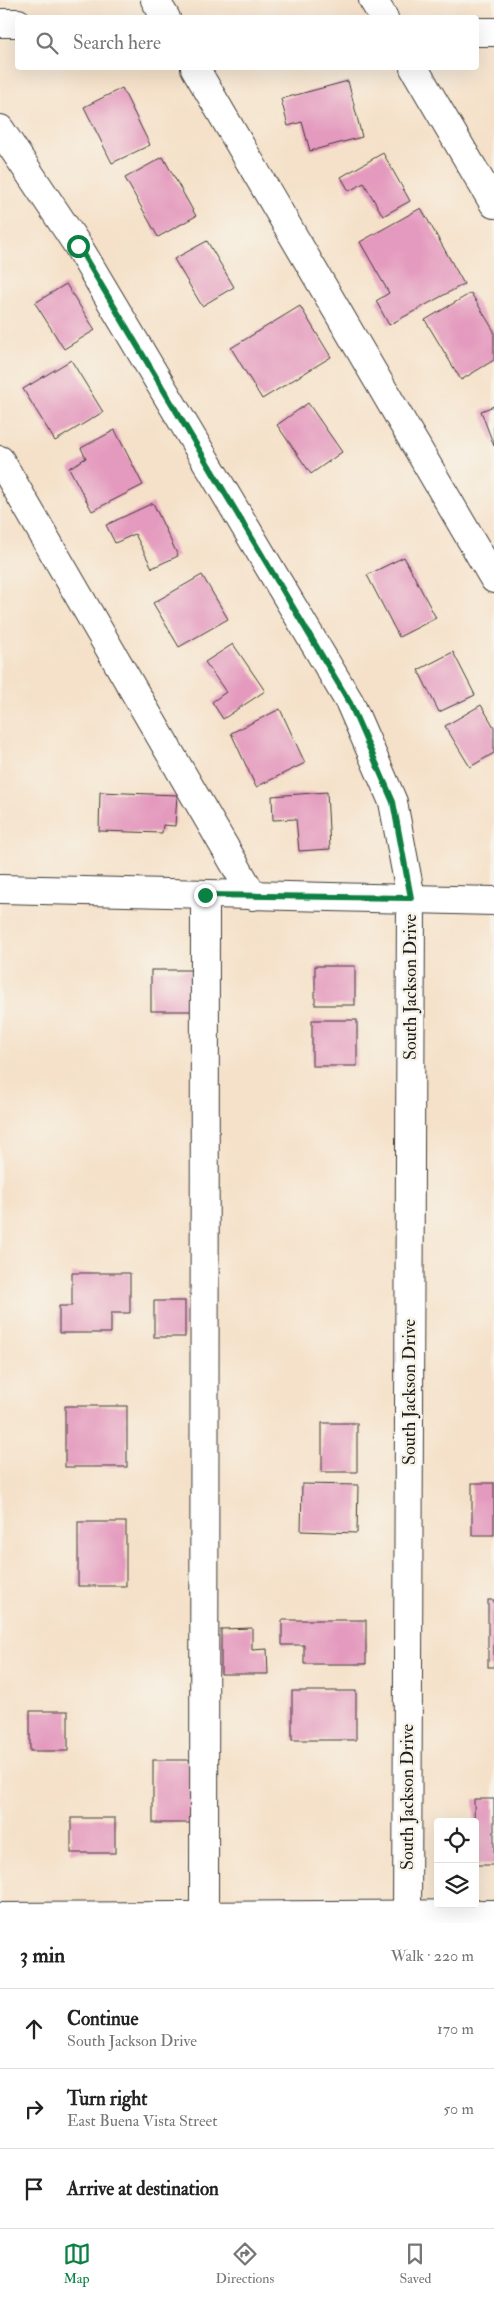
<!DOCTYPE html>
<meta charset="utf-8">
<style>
:root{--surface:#fff;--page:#f6f6f6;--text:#222;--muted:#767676;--line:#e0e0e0;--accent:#0b8043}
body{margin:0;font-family:"IM FELL Double Pica",serif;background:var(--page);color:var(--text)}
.controls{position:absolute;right:15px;bottom:15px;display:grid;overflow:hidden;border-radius:5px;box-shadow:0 5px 20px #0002}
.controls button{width:45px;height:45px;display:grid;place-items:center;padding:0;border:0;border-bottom:1px solid var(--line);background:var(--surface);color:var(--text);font:25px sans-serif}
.stop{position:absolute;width:15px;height:15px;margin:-11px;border:4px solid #0b8043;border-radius:50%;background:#fff}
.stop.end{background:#0b8043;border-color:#fff;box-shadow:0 1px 5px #0008}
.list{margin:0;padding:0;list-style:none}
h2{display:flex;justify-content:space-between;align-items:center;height:65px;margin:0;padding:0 20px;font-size:21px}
h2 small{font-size:16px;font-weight:400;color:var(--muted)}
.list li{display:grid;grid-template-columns:32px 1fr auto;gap:15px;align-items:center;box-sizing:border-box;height:80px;padding:0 20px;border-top:1px solid var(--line)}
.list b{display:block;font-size:19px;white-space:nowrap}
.list p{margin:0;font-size:16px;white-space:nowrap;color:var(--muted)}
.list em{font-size:16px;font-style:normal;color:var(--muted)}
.icon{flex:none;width:28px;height:28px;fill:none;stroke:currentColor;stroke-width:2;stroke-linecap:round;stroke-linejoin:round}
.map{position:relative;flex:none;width:494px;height:1923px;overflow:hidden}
.search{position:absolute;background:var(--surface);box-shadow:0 5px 20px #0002;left:15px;right:15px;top:15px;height:55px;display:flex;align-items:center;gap:12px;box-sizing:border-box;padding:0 18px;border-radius:5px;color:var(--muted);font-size:19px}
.sheet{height:305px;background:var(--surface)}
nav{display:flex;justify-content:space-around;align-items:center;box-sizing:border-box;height:70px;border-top:1px solid var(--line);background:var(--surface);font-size:14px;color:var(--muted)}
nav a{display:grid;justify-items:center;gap:2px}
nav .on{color:var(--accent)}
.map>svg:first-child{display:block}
</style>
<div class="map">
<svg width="494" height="1923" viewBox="0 0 494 1923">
<rect width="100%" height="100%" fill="#f7f3e8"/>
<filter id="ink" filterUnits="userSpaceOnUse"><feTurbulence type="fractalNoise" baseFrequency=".02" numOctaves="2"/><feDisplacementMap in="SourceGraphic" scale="10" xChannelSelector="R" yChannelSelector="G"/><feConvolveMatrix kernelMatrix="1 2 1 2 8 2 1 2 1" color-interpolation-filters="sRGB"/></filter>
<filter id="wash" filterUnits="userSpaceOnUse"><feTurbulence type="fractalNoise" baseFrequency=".0096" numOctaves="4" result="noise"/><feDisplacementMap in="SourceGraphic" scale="20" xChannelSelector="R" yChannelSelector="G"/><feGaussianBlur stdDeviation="1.12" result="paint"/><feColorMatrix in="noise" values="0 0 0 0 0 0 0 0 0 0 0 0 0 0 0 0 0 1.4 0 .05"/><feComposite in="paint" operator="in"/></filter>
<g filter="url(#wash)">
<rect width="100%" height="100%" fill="#f5e1c9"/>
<g id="blocks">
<g fill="#e49abe">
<path d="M348,81L362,137L310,151L302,122L288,126L281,99Z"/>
<path d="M122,88L150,145L112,163L84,107Z"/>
<path d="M383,153L410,201L383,216L364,183L349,191L341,177Z"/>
<path d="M163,157L196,216L158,237L125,178Z"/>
<path d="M421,208L464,284L389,325L376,301L389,293L360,242Z"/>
<path d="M207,241L234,287L202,306L174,259Z"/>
<path d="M66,284L95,330L64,349L35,303Z"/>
<path d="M471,293L494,331V360L461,380L425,320Z"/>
<path d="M300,306L331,357L262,399L231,348Z"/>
<path d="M71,360L103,412L55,441L23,389Z"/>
<path d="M308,403L342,452L311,474L277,425Z"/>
<path d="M494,406V446L481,411Z"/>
<path d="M115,430L143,485L92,511L69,468L86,458L81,448Z"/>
<path d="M153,503L178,556L152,568L135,534L115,543L106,525Z"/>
<path d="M404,557L436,618L399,637L367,575Z"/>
<path d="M202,575L228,619L179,647L153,603Z"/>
<path d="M233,644L265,691L223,719L212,702L226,692L205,662Z"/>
<path d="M453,652L475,695L439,712L418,670Z"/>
<path d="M481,705L494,727V753L470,767L445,726Z"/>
<path d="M280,709L305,763L256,787L231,733Z"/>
<path d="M100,792L177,795L175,826L163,825L162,833L99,831Z"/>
<path d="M327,792L330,849L299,851L296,819L273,820L272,796Z"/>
<rect x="315" y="966" width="40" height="39"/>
<rect x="151" y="970" width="49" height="41"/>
<rect x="312" y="1020" width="45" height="46"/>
<path d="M72,1273H130V1313H111V1333H59V1306H72Z"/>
<rect x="154" y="1301" width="31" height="36"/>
<rect x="65" y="1406" width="62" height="61"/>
<rect x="322" y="1423" width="35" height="49"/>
<rect x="472" y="1483" width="22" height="52"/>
<path d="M302,1484L358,1485L357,1533L301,1531Z"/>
<rect x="78" y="1522" width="48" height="64"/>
<rect x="488" y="1600" width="6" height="67"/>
<path d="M282,1620H366V1664H304V1645H282Z"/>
<path d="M252,1628V1650L267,1649L268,1674H221V1629Z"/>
<rect x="292" y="1691" width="64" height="49"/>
<rect x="30" y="1711" width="38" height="40"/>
<rect x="153" y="1760" width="39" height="63"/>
<path d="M474,1799H494V1865H475Z"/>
<rect x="71" y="1818" width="44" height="35"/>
</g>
</g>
</g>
<g filter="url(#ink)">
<use href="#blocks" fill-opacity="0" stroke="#3d3a36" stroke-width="1"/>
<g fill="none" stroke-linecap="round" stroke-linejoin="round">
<defs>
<g id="minor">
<path d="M155,0L166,18"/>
<path d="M373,0L384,18"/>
<path d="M0,23H18"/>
<path d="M476,32H494"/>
<path d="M195,68L494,579"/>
<path d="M414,68L494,204"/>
<path d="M0,129L78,246L350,703L393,802L411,898L407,1923"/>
<path d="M0,460L253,896"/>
<path d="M0,889L494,901"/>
<path d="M0,1917L494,1914"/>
<path d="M204,1923L205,895"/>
</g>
</defs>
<use href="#minor" stroke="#3d3a36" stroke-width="30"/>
<use href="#minor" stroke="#fff" stroke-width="28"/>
</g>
</g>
<g fill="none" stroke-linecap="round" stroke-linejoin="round" filter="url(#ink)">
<path stroke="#0b8043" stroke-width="6" d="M78,246L350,703L393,802L411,898L205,895"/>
</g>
<g text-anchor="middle" stroke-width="5" stroke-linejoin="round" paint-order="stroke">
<g font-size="18" fill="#1c1c1c" stroke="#f7f3e8">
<text transform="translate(410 987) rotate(-90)" y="6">South Jackson Drive</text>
<text transform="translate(409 1392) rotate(-90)" y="6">South Jackson Drive</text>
<text transform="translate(407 1797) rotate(-90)" y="6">South Jackson Drive</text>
</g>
</g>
</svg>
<div class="controls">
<button><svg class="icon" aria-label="locate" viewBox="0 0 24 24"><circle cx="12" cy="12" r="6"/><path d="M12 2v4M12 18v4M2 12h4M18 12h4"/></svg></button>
<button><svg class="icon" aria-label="layers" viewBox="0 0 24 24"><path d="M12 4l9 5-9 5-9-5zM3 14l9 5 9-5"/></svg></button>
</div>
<div class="stop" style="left:78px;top:246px"></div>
<div class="stop end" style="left:205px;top:895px"></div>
<div class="search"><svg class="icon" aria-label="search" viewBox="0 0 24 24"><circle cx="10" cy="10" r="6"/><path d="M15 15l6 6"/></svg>Search here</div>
</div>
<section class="sheet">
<h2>3 min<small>Walk · 220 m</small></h2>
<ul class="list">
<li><svg class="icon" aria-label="ahead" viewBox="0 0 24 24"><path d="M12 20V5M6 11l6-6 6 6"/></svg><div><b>Continue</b><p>South Jackson Drive</p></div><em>170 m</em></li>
<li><svg class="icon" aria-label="right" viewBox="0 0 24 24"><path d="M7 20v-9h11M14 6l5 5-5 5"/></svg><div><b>Turn right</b><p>East Buena Vista Street</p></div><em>50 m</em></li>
<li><svg class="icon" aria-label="arrive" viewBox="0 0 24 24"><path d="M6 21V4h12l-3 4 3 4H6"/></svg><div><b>Arrive at destination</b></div></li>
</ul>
</section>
<nav>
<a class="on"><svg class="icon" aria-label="map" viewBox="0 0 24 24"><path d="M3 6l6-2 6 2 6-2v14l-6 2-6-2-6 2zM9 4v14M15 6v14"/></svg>Map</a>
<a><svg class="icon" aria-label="directions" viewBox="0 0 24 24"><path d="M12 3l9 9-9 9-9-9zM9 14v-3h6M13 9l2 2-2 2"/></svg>Directions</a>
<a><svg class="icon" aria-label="saved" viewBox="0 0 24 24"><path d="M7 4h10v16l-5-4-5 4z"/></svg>Saved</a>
</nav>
